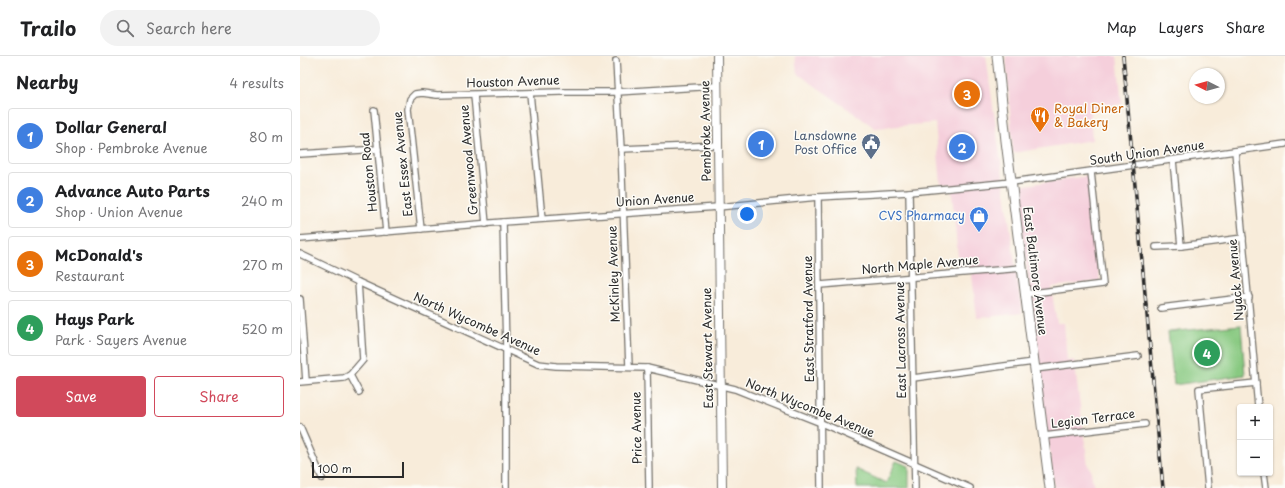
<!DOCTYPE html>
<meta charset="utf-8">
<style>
:root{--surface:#fff;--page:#f2f2f2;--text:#202124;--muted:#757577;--line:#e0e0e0;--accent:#d1495b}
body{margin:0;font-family:"Playpen Sans",sans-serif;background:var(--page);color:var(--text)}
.controls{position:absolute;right:12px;bottom:12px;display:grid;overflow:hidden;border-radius:4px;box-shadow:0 1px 3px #0004}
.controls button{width:36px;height:36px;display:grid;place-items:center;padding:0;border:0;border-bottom:1px solid var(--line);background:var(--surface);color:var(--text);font:20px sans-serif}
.compass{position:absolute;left:889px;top:12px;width:36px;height:36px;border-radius:50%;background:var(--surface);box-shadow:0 1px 3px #0004;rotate:276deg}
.scale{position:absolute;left:12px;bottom:10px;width:92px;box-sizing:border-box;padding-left:4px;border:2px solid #2b2b2b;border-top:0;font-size:11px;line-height:14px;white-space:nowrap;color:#2b2b2b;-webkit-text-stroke:3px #fdfcf7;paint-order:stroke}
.you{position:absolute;left:447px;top:158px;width:14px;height:14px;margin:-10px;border:3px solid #fff;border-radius:50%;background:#1a73e8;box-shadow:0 0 0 6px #1a73e833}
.badge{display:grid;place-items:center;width:26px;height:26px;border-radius:50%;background:var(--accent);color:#fff;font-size:13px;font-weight:700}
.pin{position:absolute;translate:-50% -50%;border:2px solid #fff;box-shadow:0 1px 4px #0006}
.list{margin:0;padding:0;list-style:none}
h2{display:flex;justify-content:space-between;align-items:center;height:52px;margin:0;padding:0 16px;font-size:17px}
h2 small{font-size:13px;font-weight:400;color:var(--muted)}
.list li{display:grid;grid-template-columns:26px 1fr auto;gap:12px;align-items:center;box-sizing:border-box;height:56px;margin:0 8px 8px;padding:0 8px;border:1px solid var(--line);border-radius:4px}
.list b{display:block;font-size:15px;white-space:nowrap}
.list p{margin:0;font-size:13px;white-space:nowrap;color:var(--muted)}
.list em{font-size:13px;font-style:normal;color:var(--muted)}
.actions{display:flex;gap:8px;padding:12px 16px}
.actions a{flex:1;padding:9px 0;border:1px solid var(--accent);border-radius:4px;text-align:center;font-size:14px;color:var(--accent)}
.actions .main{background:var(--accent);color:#fff}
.icon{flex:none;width:22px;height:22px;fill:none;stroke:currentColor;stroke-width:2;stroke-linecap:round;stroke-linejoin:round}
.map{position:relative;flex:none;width:985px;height:432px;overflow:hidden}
header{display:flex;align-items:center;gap:24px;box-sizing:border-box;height:56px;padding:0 20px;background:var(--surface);border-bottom:1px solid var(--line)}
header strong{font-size:19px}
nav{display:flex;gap:22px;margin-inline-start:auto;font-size:14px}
.search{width:280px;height:36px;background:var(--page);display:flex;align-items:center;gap:10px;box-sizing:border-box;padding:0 14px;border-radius:22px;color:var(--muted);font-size:15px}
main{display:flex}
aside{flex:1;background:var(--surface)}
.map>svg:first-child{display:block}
</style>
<header>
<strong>Trailo</strong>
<div class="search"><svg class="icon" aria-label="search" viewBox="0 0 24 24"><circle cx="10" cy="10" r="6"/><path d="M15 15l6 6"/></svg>Search here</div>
<nav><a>Map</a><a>Layers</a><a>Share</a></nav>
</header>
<main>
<aside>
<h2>Nearby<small>4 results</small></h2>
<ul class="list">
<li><span class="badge" style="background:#3f7fe0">1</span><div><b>Dollar General</b><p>Shop · Pembroke Avenue</p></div><em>80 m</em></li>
<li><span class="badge" style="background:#3f7fe0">2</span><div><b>Advance Auto Parts</b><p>Shop · Union Avenue</p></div><em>240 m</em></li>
<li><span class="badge" style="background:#e8710a">3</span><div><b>McDonald's</b><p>Restaurant</p></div><em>270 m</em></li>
<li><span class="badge" style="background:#2e9e5b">4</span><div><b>Hays Park</b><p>Park · Sayers Avenue</p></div><em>520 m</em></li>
</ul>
<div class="actions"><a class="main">Save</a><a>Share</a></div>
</aside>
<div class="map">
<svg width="985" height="432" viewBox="0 0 985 432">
<rect width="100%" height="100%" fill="#fdfcf7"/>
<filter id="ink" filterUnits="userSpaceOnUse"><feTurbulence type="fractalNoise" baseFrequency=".025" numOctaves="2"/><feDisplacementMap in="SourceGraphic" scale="8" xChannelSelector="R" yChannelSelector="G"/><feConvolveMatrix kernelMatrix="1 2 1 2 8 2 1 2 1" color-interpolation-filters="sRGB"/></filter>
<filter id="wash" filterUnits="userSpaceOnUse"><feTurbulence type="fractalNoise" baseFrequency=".012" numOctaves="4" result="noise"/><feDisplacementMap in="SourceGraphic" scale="16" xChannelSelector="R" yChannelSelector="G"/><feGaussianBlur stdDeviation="0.9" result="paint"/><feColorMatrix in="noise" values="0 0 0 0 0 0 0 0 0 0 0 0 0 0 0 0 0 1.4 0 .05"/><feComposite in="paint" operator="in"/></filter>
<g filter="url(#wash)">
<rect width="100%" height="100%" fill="#f8ecda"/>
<g fill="#f5cfdb">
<path d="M495,0H686L722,257L677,262L671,211L659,212L651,128H641L635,67L575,72L497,17Z"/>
<path d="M706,0H817L822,48L790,54L792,84L713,97Z"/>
<path d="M788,120L800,225L751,231L757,267H764L767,305L774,304L788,410L790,411L794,432H754L717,134L719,130Z"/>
</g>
<g fill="#88c981" stroke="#5a7a56">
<path d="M941,269L945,319L874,329L868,276Z"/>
<path d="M596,405L609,410V432H557L556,413L586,427Z"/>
</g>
</g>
<g filter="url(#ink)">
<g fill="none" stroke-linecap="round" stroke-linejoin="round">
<defs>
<g id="street">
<path d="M316,5L321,93L329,311"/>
<path d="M230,37L242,163"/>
<path d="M174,39L186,168"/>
<path d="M74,54L86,176"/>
<path d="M321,93L418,89"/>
<path d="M935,95L958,351"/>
<path d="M0,98L78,93"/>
<path d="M873,104L881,190"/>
<path d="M609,136L615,432"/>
<path d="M518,141L521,432"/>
<path d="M203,166L206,293V432"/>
<path d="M121,173L108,53L110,43L115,38L122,37L137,39L261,36H317L417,30"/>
<path d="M0,183L203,166L418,151L518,141L609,136L712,126L985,88"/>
<path d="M856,191L881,190L943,182"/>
<path d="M0,198L58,226L238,308L256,310L347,312L435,333L521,367L670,432"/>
<path d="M520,229L722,212"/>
<path d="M725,238L803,228L791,116"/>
<path d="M0,243L6,325"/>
<path d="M861,252L949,241"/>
<path d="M347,312L349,432"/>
<path d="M735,313L838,300"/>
<path d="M50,319L59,336"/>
<path d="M613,322L734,306"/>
<path d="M0,326L44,322L50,319L63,304L58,226"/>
<path d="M0,371L22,422"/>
<path d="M744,380L845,368"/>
<path d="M964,417L966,432"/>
<path d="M908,432L899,333L956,327"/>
</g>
<path id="secondary" d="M417,0L422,432"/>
<path id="primary" d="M697,0L706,85L750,432"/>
</defs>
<use href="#street" stroke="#736f68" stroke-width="8"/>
<use href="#secondary" stroke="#736f68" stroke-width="10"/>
<use href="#primary" stroke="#736f68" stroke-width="11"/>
<use href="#street" stroke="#fff" stroke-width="5.5"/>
<use href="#secondary" stroke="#fff" stroke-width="8"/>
<use href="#primary" stroke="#fff" stroke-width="9"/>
<defs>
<path id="rail" d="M823,0L863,432"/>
</defs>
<use href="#rail" stroke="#2b2b2b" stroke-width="3.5"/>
<use href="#rail" stroke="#fdfcf7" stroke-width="2" stroke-dasharray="6" stroke-linecap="butt"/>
</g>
</g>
<defs>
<symbol id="restaurant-pin" viewBox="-11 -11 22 30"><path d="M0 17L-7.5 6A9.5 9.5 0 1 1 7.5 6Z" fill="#e8710a" stroke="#fdfcf7"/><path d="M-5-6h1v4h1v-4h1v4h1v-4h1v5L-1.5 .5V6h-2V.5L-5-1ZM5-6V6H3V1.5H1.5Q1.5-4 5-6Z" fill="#fff"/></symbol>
<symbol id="civic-pin" viewBox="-11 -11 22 30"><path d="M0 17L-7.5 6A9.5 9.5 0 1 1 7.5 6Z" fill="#5c6f8a" stroke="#fdfcf7"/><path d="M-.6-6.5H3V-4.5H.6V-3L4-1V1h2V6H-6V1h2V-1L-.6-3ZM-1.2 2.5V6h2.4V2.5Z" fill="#fff"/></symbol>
<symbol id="shop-pin" viewBox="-11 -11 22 30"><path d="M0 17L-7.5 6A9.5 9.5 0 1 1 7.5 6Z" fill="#3f7fe0" stroke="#fdfcf7"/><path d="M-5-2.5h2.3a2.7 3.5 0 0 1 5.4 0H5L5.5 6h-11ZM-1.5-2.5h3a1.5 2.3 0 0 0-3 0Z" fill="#fff"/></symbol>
</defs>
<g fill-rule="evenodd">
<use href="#restaurant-pin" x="729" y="49" width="22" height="30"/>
<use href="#civic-pin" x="560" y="76" width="22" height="30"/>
<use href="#shop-pin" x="668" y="149" width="22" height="30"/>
</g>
<g text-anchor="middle" stroke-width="3" stroke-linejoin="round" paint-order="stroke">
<g font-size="12" fill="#2b2b2b" stroke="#fdfcf7">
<text transform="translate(213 26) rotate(-2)" y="4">Houston Avenue</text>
<text transform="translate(406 75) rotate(-91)" y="4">Pembroke Avenue</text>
<text transform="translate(847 97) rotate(-8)" y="4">South Union Avenue</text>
<text transform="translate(169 104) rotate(-95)" y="4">Greenwood Avenue</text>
<text transform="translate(103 108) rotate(-96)" y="4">East Essex Avenue</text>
<text transform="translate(69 116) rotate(-96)" y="4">Houston Road</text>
<text transform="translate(355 144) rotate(-4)" y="4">Union Avenue</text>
<text transform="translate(620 209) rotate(-5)" y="4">North Maple Avenue</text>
<text transform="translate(735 215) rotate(83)" y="4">East Baltimore Avenue</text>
<text transform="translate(314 218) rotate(-92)" y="4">McKinley Avenue</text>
<text transform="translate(936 224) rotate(-95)" y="4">Nyack Avenue</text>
<text transform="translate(509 263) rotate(-91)" y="4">East Stratford Avenue</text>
<text transform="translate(177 268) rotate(24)" y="4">North Wycombe Avenue</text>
<text transform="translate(601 284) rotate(-91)" y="4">East Lacross Avenue</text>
<text transform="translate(408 292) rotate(-91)" y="4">East Stewart Avenue</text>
<text transform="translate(510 352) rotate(22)" y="4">North Wycombe Avenue</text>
<text transform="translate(793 363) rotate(-7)" y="4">Legion Terrace</text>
<text transform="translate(337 372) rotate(-91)" y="4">Price Avenue</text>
</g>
<g font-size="12" fill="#c56008" stroke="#fdfcf7" text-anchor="start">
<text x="754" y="57">Royal Diner<tspan x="754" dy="14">&amp; Bakery</tspan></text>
</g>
<g font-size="12" fill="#4e5e75" stroke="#fdfcf7" text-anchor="end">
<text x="557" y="84">Lansdowne<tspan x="557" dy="14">Post Office</tspan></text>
</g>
<g font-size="12" fill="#366cbe" stroke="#fdfcf7" text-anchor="end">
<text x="665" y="164">CVS Pharmacy</text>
</g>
</g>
</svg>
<div class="controls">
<button>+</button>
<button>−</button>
</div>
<svg class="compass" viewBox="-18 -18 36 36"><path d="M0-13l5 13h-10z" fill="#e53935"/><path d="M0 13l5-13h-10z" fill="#757577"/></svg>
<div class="scale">100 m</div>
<div class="you"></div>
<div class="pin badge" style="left:461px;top:88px;background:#3f7fe0">1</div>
<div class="pin badge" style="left:662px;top:91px;background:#3f7fe0">2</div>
<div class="pin badge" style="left:667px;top:38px;background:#e8710a">3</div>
<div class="pin badge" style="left:907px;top:297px;background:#2e9e5b">4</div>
</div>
</main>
